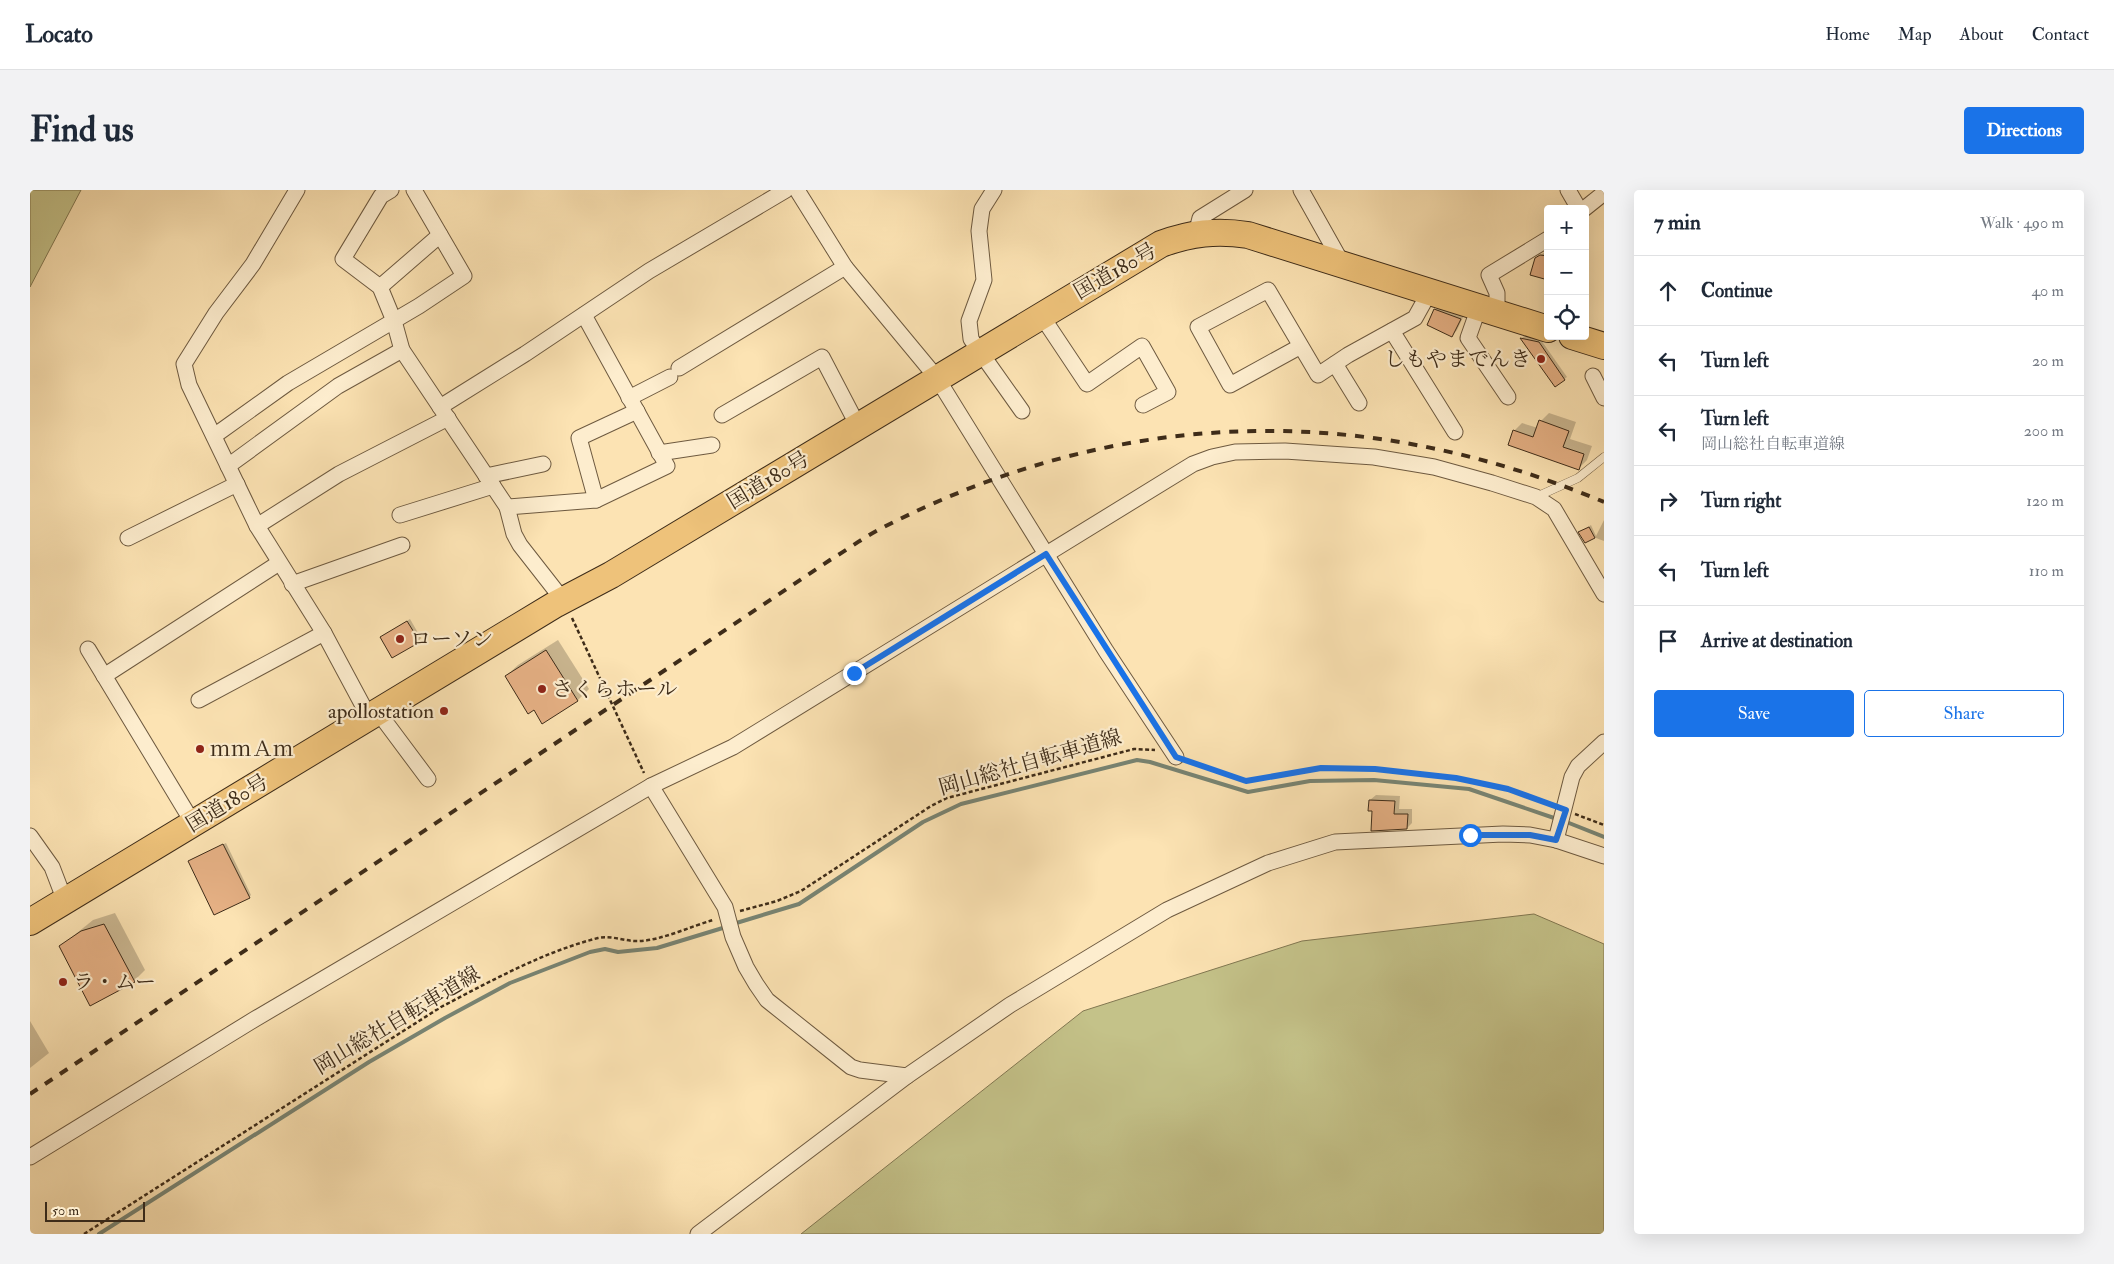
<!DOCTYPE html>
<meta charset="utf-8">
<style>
:root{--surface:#fff;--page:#f2f2f3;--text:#1f2937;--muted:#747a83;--line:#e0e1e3;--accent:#1a73e8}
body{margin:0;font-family:"IM FELL Double Pica","Noto Serif JP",serif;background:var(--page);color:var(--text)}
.controls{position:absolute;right:15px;top:15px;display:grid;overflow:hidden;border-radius:5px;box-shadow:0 5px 20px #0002}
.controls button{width:45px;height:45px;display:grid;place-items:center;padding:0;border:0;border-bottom:1px solid var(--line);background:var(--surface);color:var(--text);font:25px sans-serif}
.scale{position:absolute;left:15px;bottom:12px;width:100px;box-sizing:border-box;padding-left:5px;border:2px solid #3e2c19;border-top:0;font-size:14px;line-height:18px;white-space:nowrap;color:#3e2c19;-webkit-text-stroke:4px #fdedce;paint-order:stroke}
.stop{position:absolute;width:15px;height:15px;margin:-11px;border:4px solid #1a73e8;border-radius:50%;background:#fff}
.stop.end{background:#1a73e8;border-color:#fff;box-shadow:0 1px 5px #0008}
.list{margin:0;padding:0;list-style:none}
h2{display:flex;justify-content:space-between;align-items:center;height:65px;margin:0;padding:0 20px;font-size:21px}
h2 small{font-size:16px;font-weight:400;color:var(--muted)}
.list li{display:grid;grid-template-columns:32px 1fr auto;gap:15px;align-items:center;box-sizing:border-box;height:70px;padding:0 20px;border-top:1px solid var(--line)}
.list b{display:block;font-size:19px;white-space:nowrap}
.list p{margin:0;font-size:16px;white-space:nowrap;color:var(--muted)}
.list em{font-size:16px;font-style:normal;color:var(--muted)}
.actions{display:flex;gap:10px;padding:15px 20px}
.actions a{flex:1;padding:11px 0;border:1px solid var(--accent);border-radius:5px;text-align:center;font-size:18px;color:var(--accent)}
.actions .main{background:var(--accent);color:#fff}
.icon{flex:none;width:28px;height:28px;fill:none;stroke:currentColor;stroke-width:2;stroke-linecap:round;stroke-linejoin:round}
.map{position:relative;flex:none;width:1574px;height:1044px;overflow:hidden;border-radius:5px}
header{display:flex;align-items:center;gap:30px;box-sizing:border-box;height:70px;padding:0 25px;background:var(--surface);border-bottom:1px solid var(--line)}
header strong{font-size:24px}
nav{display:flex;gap:28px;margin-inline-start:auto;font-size:18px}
.intro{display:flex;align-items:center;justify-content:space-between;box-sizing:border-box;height:120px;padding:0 30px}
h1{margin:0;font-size:35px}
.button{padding:12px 22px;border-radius:5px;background:var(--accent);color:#fff;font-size:18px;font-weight:700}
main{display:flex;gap:30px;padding:0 30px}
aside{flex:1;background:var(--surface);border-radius:5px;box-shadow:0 5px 20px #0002}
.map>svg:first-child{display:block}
</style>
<header>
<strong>Locato</strong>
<nav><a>Home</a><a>Map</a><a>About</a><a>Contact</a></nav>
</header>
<div class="intro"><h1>Find us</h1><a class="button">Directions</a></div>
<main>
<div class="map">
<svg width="1574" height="1044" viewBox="0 0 1574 1044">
<rect width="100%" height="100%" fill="#fce3b3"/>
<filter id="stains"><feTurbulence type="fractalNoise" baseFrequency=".004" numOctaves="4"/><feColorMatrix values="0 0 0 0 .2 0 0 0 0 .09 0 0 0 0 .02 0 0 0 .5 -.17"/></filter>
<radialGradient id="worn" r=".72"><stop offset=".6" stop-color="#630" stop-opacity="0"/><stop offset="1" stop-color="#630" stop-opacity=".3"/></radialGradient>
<g fill="#c4c289" stroke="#817751">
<path d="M0,0H51L0,97Z"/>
<path d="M1504,724L1574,754V1044H771L1053,821L1272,751Z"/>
</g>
<g fill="#0003">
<path d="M1514,63L1518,64V88L1508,66Z"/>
<path d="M1411,115L1435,123L1427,140L1422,146L1405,120Z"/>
<path d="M1494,146L1511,150L1537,187L1525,196L1492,148Z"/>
<path d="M1519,223L1546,232L1540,249L1562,256L1557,270L1548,279L1484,241L1492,233L1508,238L1511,231Z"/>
<path d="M1574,330V351L1550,342L1561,335L1566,346Z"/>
<path d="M380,429L391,448L389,451L351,447Z"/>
<path d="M528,450L559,499L548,510L504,518L476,486L488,475Z"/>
<path d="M1346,605L1370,606L1369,619H1382V633L1377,638L1343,620L1340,610Z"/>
<path d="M196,653L221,705L219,707L162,669Z"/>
<path d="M85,723L115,780L104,791L31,756L63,730Z"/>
<path d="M0,831L19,863L0,878Z"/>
</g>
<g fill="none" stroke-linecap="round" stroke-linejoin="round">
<g stroke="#788473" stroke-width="4">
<path d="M1534,631L1574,647"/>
<path d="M703,734L769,714L893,632L931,614L1107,570L1120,572L1218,602L1280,591L1344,590L1439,599L1527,629"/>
<path d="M69,1044L339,872L415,828L480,793L560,762L575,759L588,762L627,758L696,737"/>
</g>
</g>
<g fill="#e5b084" stroke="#3e2c19">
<path d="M1510,65L1518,66V90L1500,85L1505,68Z"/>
<path d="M1404,119L1431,129L1422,147L1397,135Z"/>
<path d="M1490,148L1509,152L1535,190L1525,197Z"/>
<path d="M1509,230L1539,241L1533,257L1554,264L1549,280L1478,255L1483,240L1503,247Z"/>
<path d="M1559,337L1565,348L1555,353L1548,342Z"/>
<path d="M377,431L390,452L362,468L350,447Z"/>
<path d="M516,460L548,511L512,534L504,520L498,524L475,486Z"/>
<path d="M1339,610L1365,611L1364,624H1378L1377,639L1341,641L1342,621H1338Z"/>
<path d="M193,654L220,708L184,725L158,671Z"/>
<path d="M74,734L105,792L60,816L29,756L51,741Z"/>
</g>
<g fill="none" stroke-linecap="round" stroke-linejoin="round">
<defs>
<path id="lane" d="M1506,307L1548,288L1574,267"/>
<g id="street">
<path d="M267,0L223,74L186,123L154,174L159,195L227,336L294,443L339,527"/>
<path d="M361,0L351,6L313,69L350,97L364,131L372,160L477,317L484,344L490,355L533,410"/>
<path d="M767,0L815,77L907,188L1076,461L1146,567"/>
<path d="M964,0L952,19L949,41L954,90L939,131L941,149L992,221"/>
<path d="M1271,0L1312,73"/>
<path d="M1538,0L1549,19"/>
<path d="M1554,19L1574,3"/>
<path d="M1166,44L1170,28L1215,0"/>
<path d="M350,97L410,45"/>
<path d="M1449,117L1438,148L1478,207"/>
<path d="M1467,123V103L1459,85L1518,49"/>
<path d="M1011,125L1057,194L1112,156L1138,202L1113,215"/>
<path d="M1362,141L1425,242"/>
<path d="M1271,156L1200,195L1168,137L1238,100L1288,185L1318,165L1385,128L1400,101"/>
<path d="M1305,174L1329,213"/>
<path d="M649,178L815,77"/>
<path d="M1563,186L1574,208"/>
<path d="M599,208L640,187"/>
<path d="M410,217L495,164L619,81L756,0"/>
<path d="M692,225L792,167L828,236"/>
<path d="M184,246L258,193L389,116L434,86L384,0"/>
<path d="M629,263L682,255"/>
<path d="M198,276L308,196L372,160"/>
<path d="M456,286L513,274"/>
<path d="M566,310L549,248L607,221"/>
<path d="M477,317L566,310L637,276L554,125"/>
<path d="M370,325L463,296"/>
<path d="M227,336L309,284L418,228"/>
<path d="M98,348L207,294"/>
<path d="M262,394L372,355"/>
<path d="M58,459L163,633"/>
<path d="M74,486L249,373"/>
<path d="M169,510L294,443"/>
<path d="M348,522L398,589"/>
<path d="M621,596L695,717L703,747L716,777L726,794L737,810L821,877L830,880L877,886"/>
<path d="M0,646L22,677L35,711"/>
<path d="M1526,650L1542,587L1548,576L1574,552"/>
<path d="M0,967L225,829L621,596L703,557L1145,285L1163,274L1182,267L1205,262L1255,261L1344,267L1404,277L1462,293L1506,307L1524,319L1574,404"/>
<path d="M668,1044L877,886L980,815L1137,720L1238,673L1305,652L1473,644L1500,645L1526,650L1574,666"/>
</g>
<g id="highway">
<path d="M1542,146L1574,156"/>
<path d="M0,732L526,414L581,385L1131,54C1161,43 1187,40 1218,45L1518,139"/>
</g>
</defs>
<use href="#lane" stroke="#6e5a40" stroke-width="9"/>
<use href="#street" stroke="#6e5a40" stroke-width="17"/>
<use href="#highway" stroke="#3e2c19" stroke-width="28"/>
<g stroke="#3e2c19" stroke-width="2.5" stroke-dasharray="4 2.5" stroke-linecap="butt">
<path d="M542,428L614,583"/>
<path d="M1159,572L1215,591L1291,578L1345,579L1426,588L1478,599L1521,614"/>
<path d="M1545,624L1574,635"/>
<path d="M710,721L747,711L771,701L901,616L917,608L1104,559L1125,560"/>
<path d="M54,1044L411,817C461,791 513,762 568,748C583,745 596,752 610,751C632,750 662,736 683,730"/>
</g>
<use href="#lane" stroke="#fdedce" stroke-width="8"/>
<use href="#street" stroke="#fdedce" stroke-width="15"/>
<use href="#highway" stroke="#eec27a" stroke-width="26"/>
<path stroke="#3e2c19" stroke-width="4" stroke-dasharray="9 9" stroke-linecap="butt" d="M0,904L800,370C817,360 834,347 852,338C1087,217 1331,210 1574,312"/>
</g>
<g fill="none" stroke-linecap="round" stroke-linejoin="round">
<path stroke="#1a73e8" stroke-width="6" d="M824,483L1016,364L1146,567L1216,591L1291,578L1345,579L1426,588L1478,599L1536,620L1526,650L1500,645H1440"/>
</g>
<g fill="#8f2418" stroke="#fdedce" stroke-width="2">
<circle cx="1511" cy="169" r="5"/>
<circle cx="370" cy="449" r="5"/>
<circle cx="512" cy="499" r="5"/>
<circle cx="414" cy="521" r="5"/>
<circle cx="170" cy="559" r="5"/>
<circle cx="33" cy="792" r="5"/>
</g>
<g text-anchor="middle" stroke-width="4.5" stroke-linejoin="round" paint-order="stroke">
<g font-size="21" fill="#3e2c19" stroke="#fdedce">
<text transform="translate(1085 81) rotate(-30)" y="7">国道180号</text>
<text transform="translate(738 290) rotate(-31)" y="7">国道180号</text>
<text transform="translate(1000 572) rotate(-16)" y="7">岡山総社自転車道線</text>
<text transform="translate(197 613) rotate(-31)" y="7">国道180号</text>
<text transform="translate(367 830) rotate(-31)" y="7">岡山総社自転車道線</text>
</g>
<g font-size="21" fill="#3e2c19" stroke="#fdedce" text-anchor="start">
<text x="1501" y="176" text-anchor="end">しもやまでんき</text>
<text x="380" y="456">ローソン</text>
<text x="522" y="506">さくらホール</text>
<text x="404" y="528" text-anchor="end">apollostation</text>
<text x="180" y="566">ｍｍＡｍ</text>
<text x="43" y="799">ラ・ムー</text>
</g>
</g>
<rect width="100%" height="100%" filter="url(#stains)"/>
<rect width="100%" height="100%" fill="url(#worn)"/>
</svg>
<div class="controls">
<button>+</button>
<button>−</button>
<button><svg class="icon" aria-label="locate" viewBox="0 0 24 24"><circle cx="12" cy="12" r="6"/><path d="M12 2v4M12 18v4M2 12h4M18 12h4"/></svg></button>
</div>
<div class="scale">50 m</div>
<div class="stop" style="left:1440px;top:645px"></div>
<div class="stop end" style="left:824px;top:483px"></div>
</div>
<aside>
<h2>7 min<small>Walk · 490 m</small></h2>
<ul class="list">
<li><svg class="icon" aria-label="ahead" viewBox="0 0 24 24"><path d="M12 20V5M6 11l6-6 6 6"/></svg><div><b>Continue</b></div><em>40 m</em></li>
<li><svg class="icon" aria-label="left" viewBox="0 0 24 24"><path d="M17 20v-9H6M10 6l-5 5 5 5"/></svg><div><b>Turn left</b></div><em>20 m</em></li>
<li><svg class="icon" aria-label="left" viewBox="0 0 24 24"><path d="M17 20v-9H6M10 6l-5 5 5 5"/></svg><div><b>Turn left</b><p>岡山総社自転車道線</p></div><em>200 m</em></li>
<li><svg class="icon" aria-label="right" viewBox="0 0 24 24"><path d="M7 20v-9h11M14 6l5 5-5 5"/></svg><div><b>Turn right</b></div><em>120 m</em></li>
<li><svg class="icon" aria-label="left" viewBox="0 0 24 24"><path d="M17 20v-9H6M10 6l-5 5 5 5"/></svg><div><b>Turn left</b></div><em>110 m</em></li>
<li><svg class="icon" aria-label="arrive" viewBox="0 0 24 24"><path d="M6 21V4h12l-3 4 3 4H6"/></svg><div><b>Arrive at destination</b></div></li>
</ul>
<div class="actions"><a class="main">Save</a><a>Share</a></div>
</aside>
</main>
